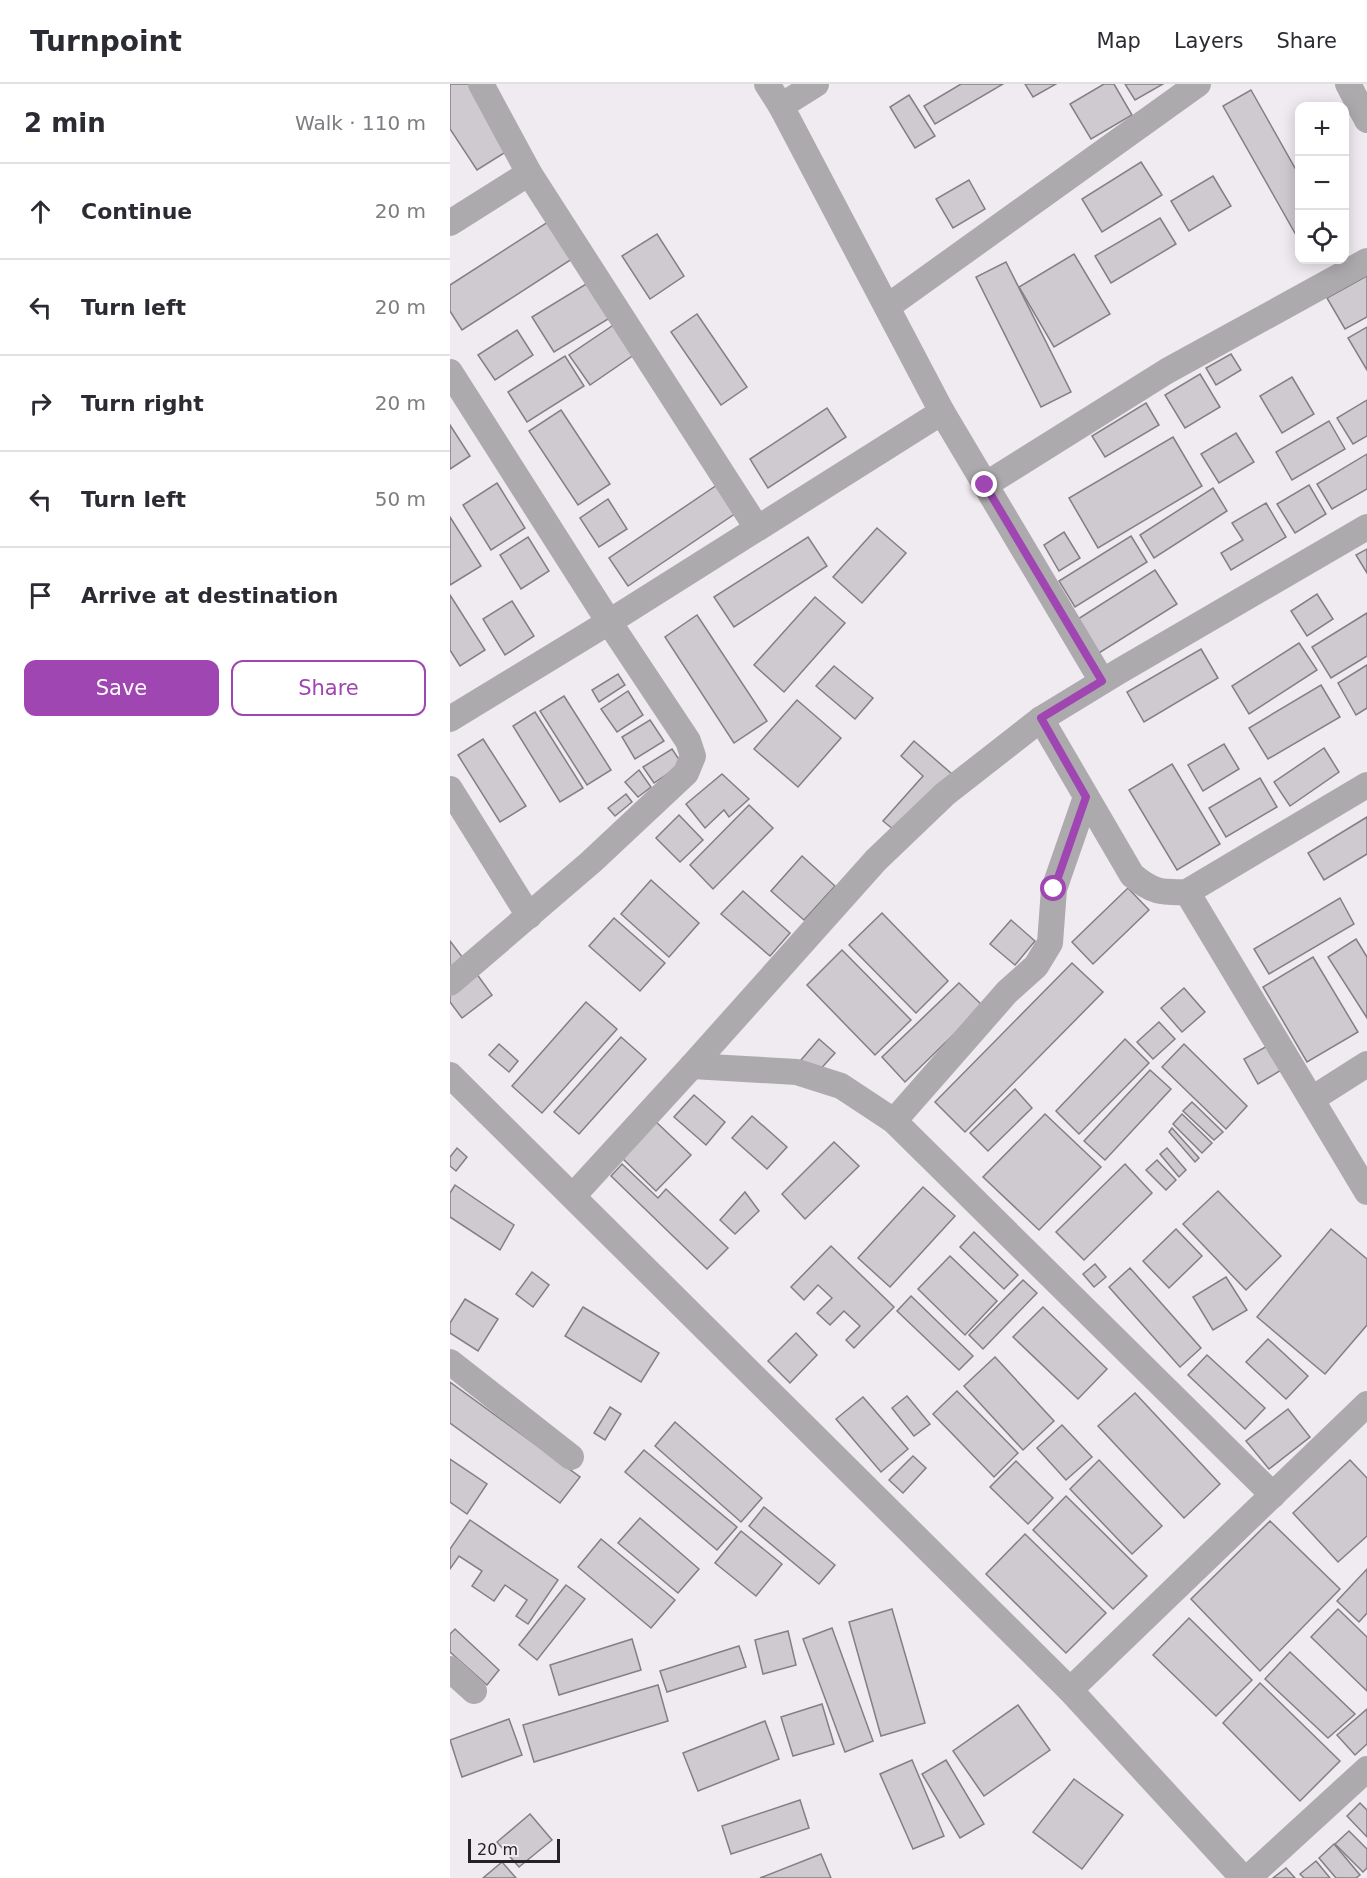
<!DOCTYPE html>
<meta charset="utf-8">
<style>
:root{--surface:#fff;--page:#f2f2f3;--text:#2b2b33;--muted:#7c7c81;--line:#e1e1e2;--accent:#9f46b2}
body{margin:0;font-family:"DejaVu Sans",sans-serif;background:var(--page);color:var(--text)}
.controls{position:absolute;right:18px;top:18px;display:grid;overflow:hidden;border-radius:12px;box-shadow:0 3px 15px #0003}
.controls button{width:54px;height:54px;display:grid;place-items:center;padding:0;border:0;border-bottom:2px solid var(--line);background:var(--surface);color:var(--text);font:30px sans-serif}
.scale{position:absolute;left:18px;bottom:15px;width:92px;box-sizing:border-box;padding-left:6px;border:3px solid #232124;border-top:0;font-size:16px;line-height:21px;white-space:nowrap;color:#232124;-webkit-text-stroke:4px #f0eaf1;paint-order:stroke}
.stop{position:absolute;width:18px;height:18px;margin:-14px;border:4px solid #9f46b2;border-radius:50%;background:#fff}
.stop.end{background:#9f46b2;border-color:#fff;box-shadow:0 2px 6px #0008}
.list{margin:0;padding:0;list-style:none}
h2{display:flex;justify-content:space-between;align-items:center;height:78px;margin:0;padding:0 24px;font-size:26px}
h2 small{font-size:20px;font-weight:400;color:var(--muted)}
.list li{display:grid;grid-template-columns:39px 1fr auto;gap:18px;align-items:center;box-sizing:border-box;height:96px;padding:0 24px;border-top:2px solid var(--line)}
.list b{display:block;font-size:22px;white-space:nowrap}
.list em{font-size:20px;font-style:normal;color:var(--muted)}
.actions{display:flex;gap:12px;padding:18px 24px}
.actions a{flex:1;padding:14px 0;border:2px solid var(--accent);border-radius:12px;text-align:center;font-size:21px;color:var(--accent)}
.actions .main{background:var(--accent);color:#fff}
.icon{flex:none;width:33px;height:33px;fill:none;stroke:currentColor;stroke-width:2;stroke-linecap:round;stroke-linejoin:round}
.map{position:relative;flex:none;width:917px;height:1794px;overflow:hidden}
header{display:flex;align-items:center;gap:36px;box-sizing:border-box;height:84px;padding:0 30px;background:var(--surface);border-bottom:2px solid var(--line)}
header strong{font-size:28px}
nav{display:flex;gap:33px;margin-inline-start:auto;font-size:21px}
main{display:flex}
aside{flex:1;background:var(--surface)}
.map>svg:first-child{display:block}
</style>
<header>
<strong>Turnpoint</strong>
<nav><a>Map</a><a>Layers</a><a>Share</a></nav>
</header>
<main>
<aside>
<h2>2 min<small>Walk · 110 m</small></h2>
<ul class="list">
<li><svg class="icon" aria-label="ahead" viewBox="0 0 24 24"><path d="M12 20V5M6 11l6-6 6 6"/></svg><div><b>Continue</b></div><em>20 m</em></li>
<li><svg class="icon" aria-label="left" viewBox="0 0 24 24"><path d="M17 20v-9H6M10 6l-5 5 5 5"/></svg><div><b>Turn left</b></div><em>20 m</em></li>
<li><svg class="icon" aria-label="right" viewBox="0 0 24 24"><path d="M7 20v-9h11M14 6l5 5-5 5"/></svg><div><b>Turn right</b></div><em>20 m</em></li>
<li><svg class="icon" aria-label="left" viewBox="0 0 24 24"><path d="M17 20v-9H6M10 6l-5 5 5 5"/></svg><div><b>Turn left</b></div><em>50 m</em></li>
<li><svg class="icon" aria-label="arrive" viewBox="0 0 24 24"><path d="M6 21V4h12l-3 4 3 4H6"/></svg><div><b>Arrive at destination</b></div></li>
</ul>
<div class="actions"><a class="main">Save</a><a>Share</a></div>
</aside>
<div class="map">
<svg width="917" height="1794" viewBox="0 0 917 1794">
<rect width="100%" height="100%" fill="#f0eaf1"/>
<g fill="#cfcad0" stroke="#847f85" stroke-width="1.5">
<path d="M0,0H21L62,64L27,86L0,45Z"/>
<path d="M511,0H553L485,40L474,22Z"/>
<path d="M575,0H606L583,13Z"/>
<path d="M654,0H664L682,31L641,55L620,20Z"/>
<path d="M675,0H713L685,16Z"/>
<path d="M801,6L850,93V158L773,22Z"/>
<path d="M459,11L485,52L465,64L440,23Z"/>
<path d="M691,78L712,111L652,148L632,115Z"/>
<path d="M763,92L781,122L739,147L721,117Z"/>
<path d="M519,96L535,125L503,144L486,115Z"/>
<path d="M710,134L726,160L661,199L645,172Z"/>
<path d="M101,136L125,173L12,246L0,227V201Z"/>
<path d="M207,150L234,192L200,215L172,172Z"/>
<path d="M624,170L660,230L604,263L569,203Z"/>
<path d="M556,178L621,308L591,323L526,193Z"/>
<path d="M917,192V233L895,245L877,214Z"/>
<path d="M141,197L163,232L104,268L82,233Z"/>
<path d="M247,230L297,303L271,321L221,248Z"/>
<path d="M168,238L188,268L140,301L119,271Z"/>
<path d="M917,243V286L898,254Z"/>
<path d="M67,246L83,271L45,296L28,271Z"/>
<path d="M781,270L791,286L766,301L756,284Z"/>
<path d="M115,272L134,302L77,338L58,308Z"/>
<path d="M750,290L770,323L735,344L715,311Z"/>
<path d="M842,293L864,330L832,349L810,312Z"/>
<path d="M917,316V352L903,360L887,334Z"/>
<path d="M696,319L709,341L655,373L642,352Z"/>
<path d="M377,324L396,353L318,404L300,375Z"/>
<path d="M111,326L160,400L128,421L79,347Z"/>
<path d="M879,337L895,365L842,396L826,368Z"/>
<path d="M0,341L20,372L0,385Z"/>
<path d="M786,349L804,378L769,399L751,370Z"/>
<path d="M723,353L752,402L648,464L619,414Z"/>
<path d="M917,370V405L882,425L867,400Z"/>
<path d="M47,399L75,444L41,466L13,421Z"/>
<path d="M267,401L286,429L178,502L159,474Z"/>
<path d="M859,401L876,430L845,449L827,420Z"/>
<path d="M763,404L777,427L704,474L690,451Z"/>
<path d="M158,415L177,445L149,463L130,434Z"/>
<path d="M816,419L836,453L781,486L771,469L793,456L782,439Z"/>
<path d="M0,433L31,482L0,501Z"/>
<path d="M427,444L456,469L412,519L383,493Z"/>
<path d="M614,448L630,474L609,487L594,461Z"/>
<path d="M681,452L697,478L625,523L609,497Z"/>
<path d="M78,453L99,487L71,505L50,471Z"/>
<path d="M358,453L377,482L284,543L264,513Z"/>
<path d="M917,465V489L906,471Z"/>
<path d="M705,486L727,520L649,569L628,535Z"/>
<path d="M867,510L883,535L857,552L841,527Z"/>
<path d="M0,511L35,566L10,582L0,566Z"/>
<path d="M365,513L395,539L334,608L304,581Z"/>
<path d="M62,517L84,552L55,571L33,535Z"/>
<path d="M917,529V572L881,594L862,563Z"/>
<path d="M247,531L317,637L284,659L215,553Z"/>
<path d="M849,559L867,586L799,630L782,602Z"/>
<path d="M751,565L768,594L694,638L677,608Z"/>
<path d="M917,581V624L906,631L888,599Z"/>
<path d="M384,582L423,614L405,635L366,602Z"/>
<path d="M168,590L175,601L149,618L142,606Z"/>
<path d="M871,601L890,633L818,675L799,644Z"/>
<path d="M178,607L193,631L167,648L151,625Z"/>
<path d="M114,612L161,686L137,701L90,627Z"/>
<path d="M347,616L391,654L348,703L304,665Z"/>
<path d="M85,628L133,704L110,718L63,642Z"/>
<path d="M200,636L214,657L185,675L172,653Z"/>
<path d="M33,655L76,722L50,738L8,671Z"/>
<path d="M464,657L502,690L449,750L433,737L473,692L451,672Z"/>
<path d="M774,660L789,685L753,707L738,681Z"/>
<path d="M874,664L889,688L840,722L824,698Z"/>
<path d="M222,665L232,680L204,699L193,683Z"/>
<path d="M722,680L770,760L727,786L679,706Z"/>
<path d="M189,686L201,703L188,713L175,698Z"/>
<path d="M272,690L299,715L279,733L274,726L255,744L236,720Z"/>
<path d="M810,694L827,723L776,753L759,724Z"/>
<path d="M176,710L182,718L165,732L158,724Z"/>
<path d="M299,721L323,744L263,805L240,781Z"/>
<path d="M229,731L253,756L230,778L206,754Z"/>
<path d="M917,733V770L874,796L858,769Z"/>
<path d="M352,772L385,802L354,836L321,807Z"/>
<path d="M201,796L249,839L219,873L171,830Z"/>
<path d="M678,804L699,826L643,880L622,858Z"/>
<path d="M293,807L340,849L320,872L271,830Z"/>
<path d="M890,814L904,840L819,890L804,865Z"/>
<path d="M432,829L498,897L466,929L399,861Z"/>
<path d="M164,834L215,879L190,907L139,862Z"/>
<path d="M561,836L585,857L565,881L540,860Z"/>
<path d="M906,855L917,873V934L878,873Z"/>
<path d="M0,857L13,874L0,884Z"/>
<path d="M392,866L461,936L425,971L357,901Z"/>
<path d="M863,873L908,948L857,978L813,903Z"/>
<path d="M622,879L653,908L515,1048L485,1018Z"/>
<path d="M26,889L42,911L12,934L0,918V910Z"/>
<path d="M509,899L533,922L455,998L432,973Z"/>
<path d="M734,904L755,928L732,948L711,924Z"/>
<path d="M136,918L167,945L92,1029L62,1002Z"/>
<path d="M709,938L725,955L703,975L687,958Z"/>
<path d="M171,953L196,975L129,1050L104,1028Z"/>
<path d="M369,955L385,969L367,989L351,976Z"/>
<path d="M675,955L699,979L629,1050L606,1027Z"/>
<path d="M49,960L68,977L59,988L39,971Z"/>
<path d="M734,960L797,1022L776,1045L712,983Z"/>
<path d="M819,961L833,985L808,1000L794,975Z"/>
<path d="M700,986L721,1005L655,1076L634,1057Z"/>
<path d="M565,1005L582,1024L538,1067L520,1049Z"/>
<path d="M244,1011L275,1038L256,1061L224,1033Z"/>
<path d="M742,1018L773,1048L764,1056L733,1027Z"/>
<path d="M595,1030L651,1083L589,1146L533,1093Z"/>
<path d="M732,1030L762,1059L752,1069L723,1040Z"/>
<path d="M302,1032L337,1063L317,1085L282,1054Z"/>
<path d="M204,1036L241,1071L206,1107L169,1071Z"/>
<path d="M722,1044L749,1074L745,1078L719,1048Z"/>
<path d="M384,1058L409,1082L355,1135L332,1110Z"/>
<path d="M7,1064L17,1073L6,1087L0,1082V1073Z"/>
<path d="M717,1064L736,1086L729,1093L710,1070Z"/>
<path d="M707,1076L726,1096L716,1106L696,1086Z"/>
<path d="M172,1080L208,1114L216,1105L278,1164L257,1185L161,1092Z"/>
<path d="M675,1080L702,1109L634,1176L606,1148Z"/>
<path d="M5,1101L64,1141L50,1166L0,1133V1109Z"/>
<path d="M473,1103L505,1132L440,1203L408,1174Z"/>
<path d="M768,1107L831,1172L796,1206L733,1140Z"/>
<path d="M295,1108L309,1127L285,1150L270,1136Z"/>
<path d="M726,1145L752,1172L719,1204L693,1177Z"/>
<path d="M881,1145L917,1175V1241L875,1290L807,1233Z"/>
<path d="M524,1148L568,1191L554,1205L510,1163Z"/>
<path d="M381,1162L444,1223L404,1264L396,1256L410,1242L394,1227L380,1241L367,1229L382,1214L368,1201L354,1216L341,1203Z"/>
<path d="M500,1172L547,1217L515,1251L468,1205Z"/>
<path d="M645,1180L656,1193L644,1203L633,1190Z"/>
<path d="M680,1184L751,1264L730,1283L659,1203Z"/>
<path d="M82,1188L99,1201L83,1223L66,1210Z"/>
<path d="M776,1193L797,1226L763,1246L743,1213Z"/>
<path d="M573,1196L587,1209L533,1265L519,1251Z"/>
<path d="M461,1212L523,1272L509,1286L447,1227Z"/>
<path d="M15,1215L48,1235L28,1267L0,1249V1239Z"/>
<path d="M133,1223L209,1269L191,1298L115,1252Z"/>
<path d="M593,1223L657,1285L628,1315L563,1253Z"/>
<path d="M346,1249L367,1271L340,1299L318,1277Z"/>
<path d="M818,1255L858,1292L836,1315L796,1278Z"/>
<path d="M757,1271L815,1324L795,1345L738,1291Z"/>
<path d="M545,1273L604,1337L573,1366L514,1302Z"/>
<path d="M0,1298L130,1393L110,1419L0,1339Z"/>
<path d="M507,1307L568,1369L544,1393L483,1330Z"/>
<path d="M685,1309L770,1400L734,1434L648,1342Z"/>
<path d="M457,1312L480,1340L464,1352L442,1324Z"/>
<path d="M413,1313L458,1365L431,1388L386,1335Z"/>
<path d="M160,1323L171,1330L155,1356L144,1349Z"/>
<path d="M838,1325L860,1353L819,1385L796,1357Z"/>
<path d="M225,1338L312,1414L291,1438L205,1362Z"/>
<path d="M612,1341L642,1373L616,1396L587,1364Z"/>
<path d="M194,1366L287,1443L267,1466L175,1388Z"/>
<path d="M463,1372L476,1384L453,1409L439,1396Z"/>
<path d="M0,1375L37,1400L17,1430L0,1418Z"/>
<path d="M649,1376L712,1442L682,1470L620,1405Z"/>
<path d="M900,1376L917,1394V1452L888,1478L843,1429Z"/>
<path d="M566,1377L603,1414L578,1440L540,1403Z"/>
<path d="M616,1412L697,1492L663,1525L583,1446Z"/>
<path d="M314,1423L385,1481L369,1500L299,1442Z"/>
<path d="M190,1434L249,1485L228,1509L168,1459Z"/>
<path d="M20,1436L108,1496L78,1540L66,1532L77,1516L55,1501L44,1517L22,1502L32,1487L9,1472L0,1485V1465Z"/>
<path d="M820,1437L890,1505L810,1587L741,1515Z"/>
<path d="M291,1447L332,1480L306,1512L265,1479Z"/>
<path d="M575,1450L656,1529L616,1569L536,1490Z"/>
<path d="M151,1455L225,1516L201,1544L128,1483Z"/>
<path d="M917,1485V1529L909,1538L887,1517Z"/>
<path d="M116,1501L135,1515L87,1576L69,1561Z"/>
<path d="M442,1525L475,1639L431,1652L399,1538Z"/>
<path d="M888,1525L917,1553V1607L861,1553Z"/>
<path d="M739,1534L802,1596L766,1632L703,1571Z"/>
<path d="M382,1544L423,1657L395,1668L353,1555Z"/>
<path d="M5,1545L49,1586L37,1601L0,1568V1550Z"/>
<path d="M338,1547L346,1581L313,1590L305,1556Z"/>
<path d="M182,1555L191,1586L109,1611L100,1581Z"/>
<path d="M289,1562L296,1583L217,1608L210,1587Z"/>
<path d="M840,1568L905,1630L878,1654L815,1595Z"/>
<path d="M810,1599L890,1677L850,1717L773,1639Z"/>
<path d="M208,1601L218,1637L84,1678L73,1641Z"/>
<path d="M372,1620L384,1660L343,1672L331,1633Z"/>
<path d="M568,1621L600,1666L534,1712L503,1667Z"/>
<path d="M917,1625V1660L905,1671L887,1651Z"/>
<path d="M59,1635L72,1671L12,1693L0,1656Z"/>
<path d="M315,1637L329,1675L248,1707L233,1669Z"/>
<path d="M462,1676L494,1752L463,1765L430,1690Z"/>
<path d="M496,1676L534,1740L510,1754L472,1690Z"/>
<path d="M624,1695L673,1731L632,1785L583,1748Z"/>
<path d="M350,1716L359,1744L281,1770L272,1742Z"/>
<path d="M910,1719L917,1726V1753L897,1732Z"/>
<path d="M80,1730L102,1756L69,1783L47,1758Z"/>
<path d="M899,1747L917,1765V1784L913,1788L885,1760Z"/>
<path d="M884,1760L910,1791L906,1794H886L869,1774Z"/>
<path d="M371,1770L381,1794H310Z"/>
<path d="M866,1777L880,1794H854L850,1790Z"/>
<path d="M52,1778L66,1794H33Z"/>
<path d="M836,1784L845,1794H823Z"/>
</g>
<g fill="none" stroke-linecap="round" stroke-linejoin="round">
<g stroke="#adaaad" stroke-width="26">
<path d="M31,0L79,89L307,444"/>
<path d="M317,0L331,22L492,328L652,597"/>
<path d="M898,0L917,36"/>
<path d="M331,22L366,0"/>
<path d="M0,139L79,89"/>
<path d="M437,223L748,0"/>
<path d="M0,288L159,538L238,657L243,672L236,689L141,778L0,899"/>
<path d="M535,401L717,287L917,177"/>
<path d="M0,635L159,538L492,328"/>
<path d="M591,635L682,791C702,808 711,809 737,808L917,701"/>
<path d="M0,705L79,832"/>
<path d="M737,808L917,1108"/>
<path d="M242,982L347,988L391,1002L444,1037L823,1411"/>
<path d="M0,991L620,1606L793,1794"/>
<path d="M862,1015L917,980"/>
<path d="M444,1037L557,908L586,882L600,859L604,805L636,713"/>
<path d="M123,1112L242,982L426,776L495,710L591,635L668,588L917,443"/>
<path d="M0,1278L121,1373"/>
<path d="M0,1585L24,1607"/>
<path d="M620,1606L917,1320"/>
<path d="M798,1794L917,1685"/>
</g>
</g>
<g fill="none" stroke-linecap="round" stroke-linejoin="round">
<path stroke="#9f46b2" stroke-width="8" d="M535,401L652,597L591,634L636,713L604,805"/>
</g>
</svg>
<div class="controls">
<button>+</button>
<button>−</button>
<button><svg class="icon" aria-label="locate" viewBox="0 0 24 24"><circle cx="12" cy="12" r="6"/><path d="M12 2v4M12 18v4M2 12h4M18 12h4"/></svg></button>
</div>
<div class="scale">20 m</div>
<div class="stop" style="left:604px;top:805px"></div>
<div class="stop end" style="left:535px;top:401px"></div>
</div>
</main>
